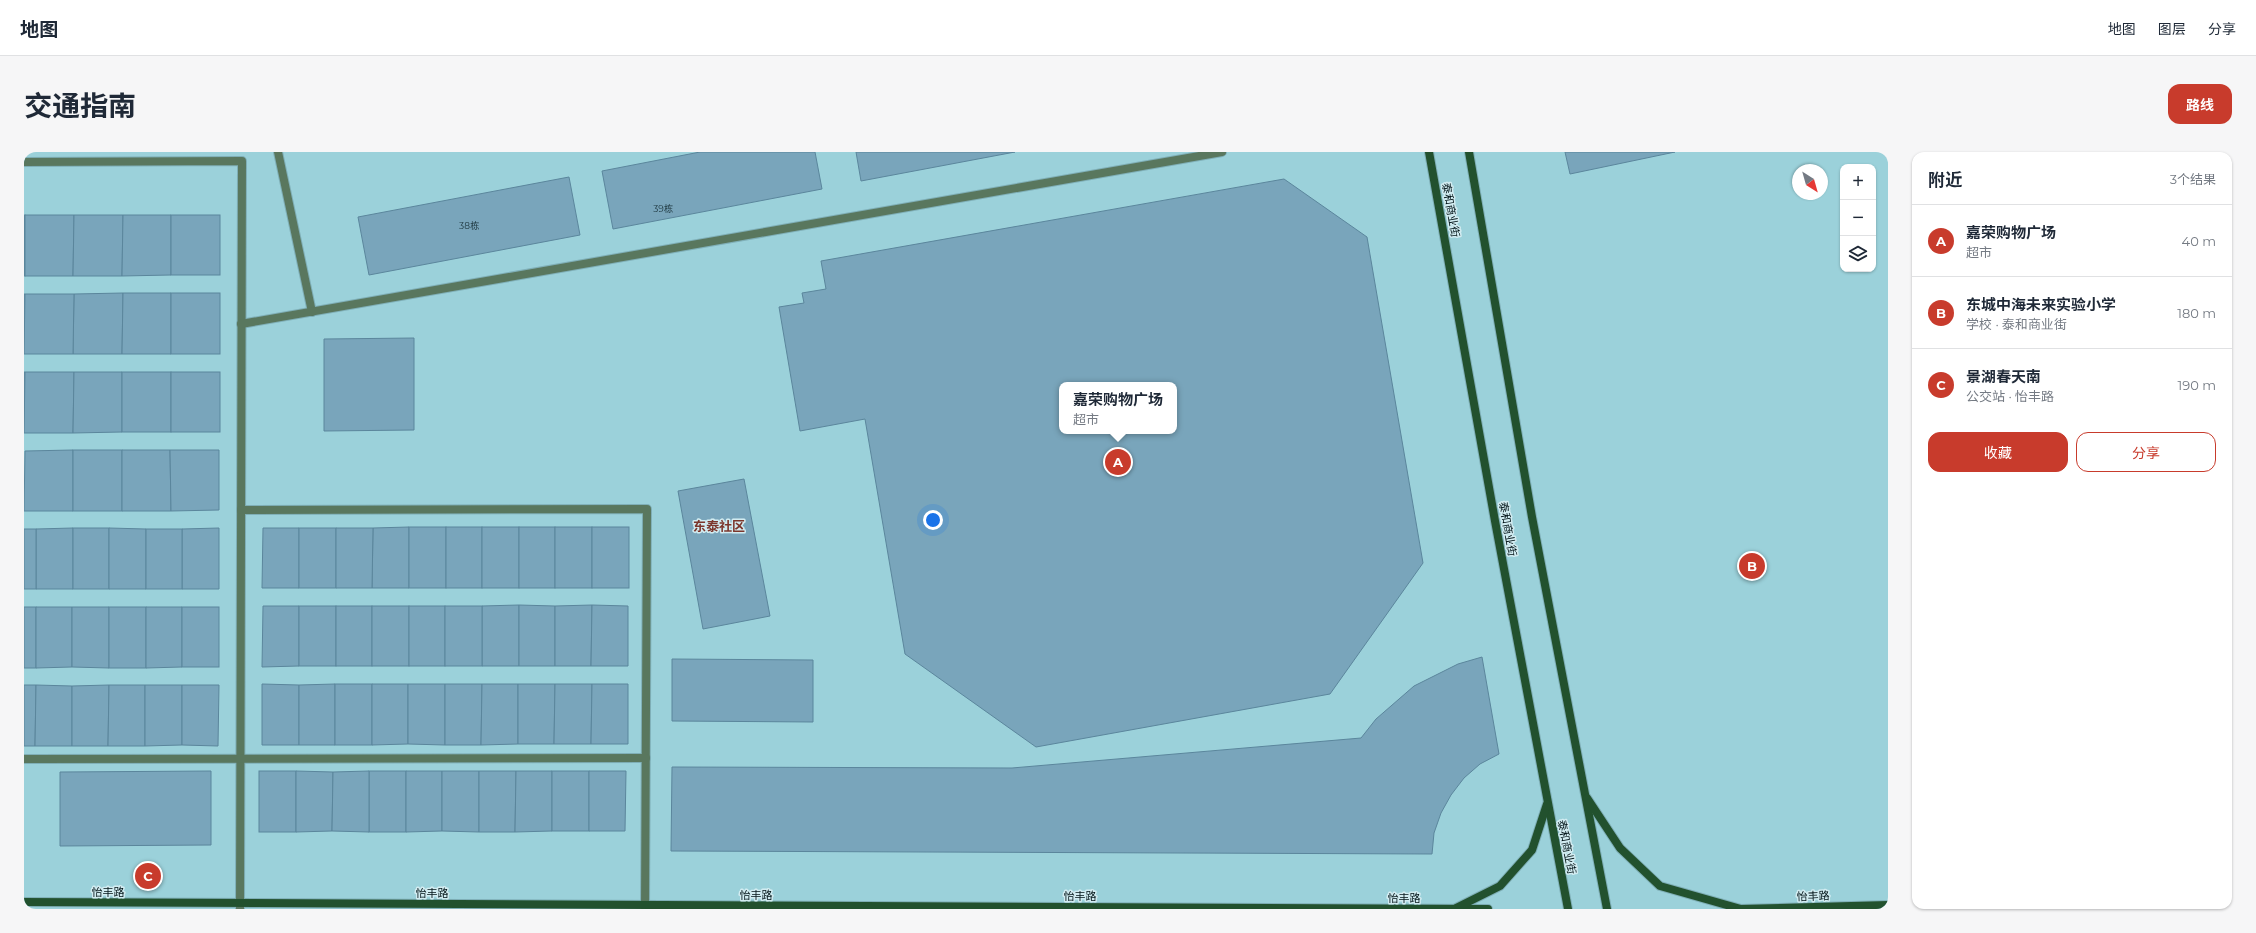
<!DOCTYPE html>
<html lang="zh">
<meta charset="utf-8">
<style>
:root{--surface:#fff;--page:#f6f6f7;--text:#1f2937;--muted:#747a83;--line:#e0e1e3;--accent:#c83b2c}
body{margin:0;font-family:Montserrat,"Noto Sans SC",sans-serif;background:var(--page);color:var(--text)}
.controls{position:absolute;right:12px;top:12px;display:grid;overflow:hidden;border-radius:8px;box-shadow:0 1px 3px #0004}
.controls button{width:36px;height:36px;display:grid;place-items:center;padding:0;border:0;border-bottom:1px solid var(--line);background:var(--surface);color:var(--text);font:20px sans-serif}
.compass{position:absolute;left:1768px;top:12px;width:36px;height:36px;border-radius:50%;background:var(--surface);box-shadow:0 1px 3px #0004;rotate:143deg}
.you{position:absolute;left:909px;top:368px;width:14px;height:14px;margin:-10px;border:3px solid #fff;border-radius:50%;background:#1a73e8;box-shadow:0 0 0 6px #1a73e833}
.badge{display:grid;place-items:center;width:26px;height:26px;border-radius:50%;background:var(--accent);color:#fff;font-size:13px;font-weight:700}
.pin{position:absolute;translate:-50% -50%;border:2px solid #fff;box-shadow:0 1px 4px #0006}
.popup{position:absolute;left:1035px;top:230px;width:118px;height:52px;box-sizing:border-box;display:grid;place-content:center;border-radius:8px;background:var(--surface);filter:drop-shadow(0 1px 3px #0005);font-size:13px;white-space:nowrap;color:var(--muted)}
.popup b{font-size:15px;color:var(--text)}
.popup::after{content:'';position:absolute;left:50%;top:100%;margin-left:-8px;border:8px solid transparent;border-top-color:var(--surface)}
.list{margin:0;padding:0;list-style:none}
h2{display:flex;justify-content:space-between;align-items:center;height:52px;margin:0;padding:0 16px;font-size:17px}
h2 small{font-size:13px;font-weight:400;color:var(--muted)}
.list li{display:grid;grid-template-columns:26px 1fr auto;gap:12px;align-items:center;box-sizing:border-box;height:72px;padding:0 16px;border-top:1px solid var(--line)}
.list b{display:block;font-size:15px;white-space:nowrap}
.list p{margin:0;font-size:13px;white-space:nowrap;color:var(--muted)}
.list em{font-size:13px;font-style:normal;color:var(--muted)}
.actions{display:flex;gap:8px;padding:12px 16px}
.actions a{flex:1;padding:9px 0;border:1px solid var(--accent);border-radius:12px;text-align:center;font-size:14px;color:var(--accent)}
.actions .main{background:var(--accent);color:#fff}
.icon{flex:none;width:22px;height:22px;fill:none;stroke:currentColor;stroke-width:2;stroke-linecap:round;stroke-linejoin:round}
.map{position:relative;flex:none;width:1864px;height:757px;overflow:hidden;border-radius:12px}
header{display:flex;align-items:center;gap:24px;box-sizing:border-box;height:56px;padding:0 20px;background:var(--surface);border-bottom:1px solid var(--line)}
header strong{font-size:19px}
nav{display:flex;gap:22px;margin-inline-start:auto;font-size:14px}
.intro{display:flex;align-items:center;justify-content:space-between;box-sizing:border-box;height:96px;padding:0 24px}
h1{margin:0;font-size:28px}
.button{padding:10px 18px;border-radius:12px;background:var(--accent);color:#fff;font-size:14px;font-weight:700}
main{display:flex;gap:24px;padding:0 24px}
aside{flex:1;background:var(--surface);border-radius:12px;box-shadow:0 1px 3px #0004}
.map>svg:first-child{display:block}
</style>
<header>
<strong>地图</strong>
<nav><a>地图</a><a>图层</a><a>分享</a></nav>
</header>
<div class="intro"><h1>交通指南</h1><a class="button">路线</a></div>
<main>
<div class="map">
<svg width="1864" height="757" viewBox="0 0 1864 757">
<rect width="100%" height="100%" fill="#9bd1da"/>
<g fill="#79a5bb" stroke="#5b869c" fill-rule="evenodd">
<path d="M676,0H791L798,37L589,77L578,19Z"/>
<path d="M832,0H991L837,29Z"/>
<path d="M1541,0H1651L1546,22Z"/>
<path d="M545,25L556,83L345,123L334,65Z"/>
<path d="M1260,27L1343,85L1399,411L1306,542L1012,595L881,502L841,267L776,279L755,155L780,151L778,141L802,137L797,109ZM1038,233H1150V279H1038Z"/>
<rect x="0" y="63" width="1" height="61"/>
<path d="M1,63H50L49,124H1Z"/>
<path d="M50,63H99L98,124H49Z"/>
<path d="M99,63H147V123L98,124Z"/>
<rect x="147" y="63" width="49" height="60"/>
<path d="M99,141L98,202H49L50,142Z"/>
<path d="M99,141H147V202H98Z"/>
<rect x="147" y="141" width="49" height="61"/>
<path d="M0,142H1L0,202Z"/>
<path d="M1,142H50L49,202H0Z"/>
<path d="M390,186V278L300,279V187Z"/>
<path d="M0,220H1L0,281Z"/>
<path d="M1,220H50L49,281H0Z"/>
<path d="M50,220H98V280L49,281Z"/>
<rect x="98" y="220" width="49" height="60"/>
<rect x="147" y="220" width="49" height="60"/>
<path d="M49,298V359H0L1,299Z"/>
<rect x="49" y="298" width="49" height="61"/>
<path d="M98,298H146L147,359H98Z"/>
<path d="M146,298H195V358L147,359Z"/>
<path d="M720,327L746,464L679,477L654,339Z"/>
<path d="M385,375V436H348L349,376Z"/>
<rect x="385" y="375" width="37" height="61"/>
<rect x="422" y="375" width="36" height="61"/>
<rect x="458" y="375" width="37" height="61"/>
<rect x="495" y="375" width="36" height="61"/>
<rect x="531" y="375" width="37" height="61"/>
<rect x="568" y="375" width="37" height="61"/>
<path d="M49,376V437H12V377Z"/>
<rect x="49" y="376" width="36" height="61"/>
<path d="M85,376L122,377V437H85Z"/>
<path d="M195,376V437H158V377Z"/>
<path d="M239,376H275V436H238Z"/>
<rect x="275" y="376" width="37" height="60"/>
<path d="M312,376H349L348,436H312Z"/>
<rect x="0" y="377" width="12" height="60"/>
<rect x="122" y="377" width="36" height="60"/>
<path d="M495,453V514H458V454Z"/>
<path d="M495,453L531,454V514H495Z"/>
<path d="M568,453L567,514H531V454Z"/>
<path d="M568,453L604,454V514H567Z"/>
<path d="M239,454H275V514L238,515Z"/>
<rect x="275" y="454" width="37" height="60"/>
<rect x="312" y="454" width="36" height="60"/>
<rect x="348" y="454" width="37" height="60"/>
<rect x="385" y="454" width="36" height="60"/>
<rect x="421" y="454" width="37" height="60"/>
<rect x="0" y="455" width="12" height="61"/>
<path d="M12,455H48V515L12,516Z"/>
<path d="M48,455H85V516L48,515Z"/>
<rect x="85" y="455" width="37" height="61"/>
<path d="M122,455H158V515L122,516Z"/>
<rect x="158" y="455" width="37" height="60"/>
<path d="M1458,505L1475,602L1456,612L1440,626L1427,643L1417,661L1410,681L1408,702L647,699L648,615L988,616L1337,586L1352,567L1390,534L1434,512Z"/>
<path d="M648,507L789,508V570L648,569Z"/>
<path d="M238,532L275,533V593H238Z"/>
<path d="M311,532V593H275V533Z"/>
<rect x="311" y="532" width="37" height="61"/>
<path d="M348,532H384V592L348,593Z"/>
<path d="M384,532H421V593L384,592Z"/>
<path d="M421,532H458L457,593H421Z"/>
<path d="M458,532H494V592L457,593Z"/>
<path d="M494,532H531L530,592H494Z"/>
<path d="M531,532H568L567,592H530Z"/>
<path d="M568,532H604V592H567Z"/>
<path d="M0,533H12L11,594H0Z"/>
<path d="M12,533L48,534V594H11Z"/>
<path d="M85,533L84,594H48V534Z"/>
<path d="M85,533H121V594H84Z"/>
<path d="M121,533H158V593L121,594Z"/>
<path d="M158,533H195L194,594L158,593Z"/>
<path d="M187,619V693L36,694V620Z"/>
<rect x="235" y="619" width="37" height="61"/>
<path d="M272,619L309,620L308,679L272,680Z"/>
<rect x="345" y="619" width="37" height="61"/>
<path d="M345,619V680L308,679L309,620Z"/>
<path d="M382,619H418V679L382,680Z"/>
<path d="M418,619H455V680L418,679Z"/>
<path d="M455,619H492L491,680H455Z"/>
<path d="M492,619H528V679L491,680Z"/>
<rect x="528" y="619" width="37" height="60"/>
<path d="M565,619H602L601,679H565Z"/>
</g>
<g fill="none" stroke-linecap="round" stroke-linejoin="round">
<defs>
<g id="street">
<path d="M254,0L288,160"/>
<path d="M0,10L218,9L216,757"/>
<path d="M217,172L1198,0"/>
<path d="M217,358L623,357L621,757"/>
<path d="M0,607L622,606"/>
</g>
<g id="secondary">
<path d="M1405,0L1471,369L1544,757"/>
<path d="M1445,0L1508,365L1583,757"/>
<path d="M1563,646L1596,696L1636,734L1717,757"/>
<path d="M0,750L1464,757"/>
<path d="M1432,756L1476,734L1508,698L1523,652"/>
<path d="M1715,757L1864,753"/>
</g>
</defs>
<use href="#street" stroke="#7fafb7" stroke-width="10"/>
<use href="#secondary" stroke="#7fafb7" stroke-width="10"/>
<use href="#street" stroke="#59775e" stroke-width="8"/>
<use href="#secondary" stroke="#22512e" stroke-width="8"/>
</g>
<g text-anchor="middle" stroke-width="3" stroke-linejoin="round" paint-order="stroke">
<g font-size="9" fill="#1e373f">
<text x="639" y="60">39栋</text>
<text x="445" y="77">38栋</text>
</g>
<g font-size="11" fill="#001216" stroke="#d2ecf1">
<text transform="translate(1427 58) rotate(80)" y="4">泰和商业街</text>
<text transform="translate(1484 377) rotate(80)" y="4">泰和商业街</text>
<text transform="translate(1543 695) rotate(79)" y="4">泰和商业街</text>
<text x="84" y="744">怡丰路</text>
<text x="408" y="745">怡丰路</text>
<text x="732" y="747">怡丰路</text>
<text x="1056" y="748">怡丰路</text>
<text transform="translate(1789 744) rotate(-2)" y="4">怡丰路</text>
<text x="1380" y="750">怡丰路</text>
</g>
<g font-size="13" font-weight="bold" fill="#7c362c" stroke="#d2ecf1">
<text x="695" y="379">东泰社区</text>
</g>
</g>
</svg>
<div class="controls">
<button>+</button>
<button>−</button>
<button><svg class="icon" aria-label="layers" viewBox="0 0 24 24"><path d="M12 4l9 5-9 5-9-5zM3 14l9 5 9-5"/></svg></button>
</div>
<svg class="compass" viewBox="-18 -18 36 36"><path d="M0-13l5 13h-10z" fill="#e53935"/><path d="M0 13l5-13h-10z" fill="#747a83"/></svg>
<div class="you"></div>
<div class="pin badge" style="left:1094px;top:310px">A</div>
<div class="popup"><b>嘉荣购物广场</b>超市</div>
<div class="pin badge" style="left:1728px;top:414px">B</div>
<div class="pin badge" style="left:124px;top:724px">C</div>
</div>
<aside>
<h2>附近<small>3个结果</small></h2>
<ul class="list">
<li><span class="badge">A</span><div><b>嘉荣购物广场</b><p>超市</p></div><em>40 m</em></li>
<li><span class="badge">B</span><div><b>东城中海未来实验小学</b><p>学校 · 泰和商业街</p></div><em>180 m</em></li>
<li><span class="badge">C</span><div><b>景湖春天南</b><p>公交站 · 怡丰路</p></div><em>190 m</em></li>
</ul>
<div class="actions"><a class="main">收藏</a><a>分享</a></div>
</aside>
</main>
